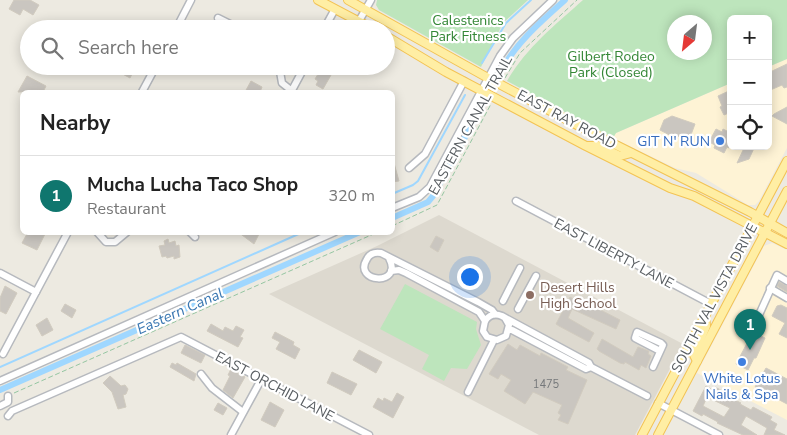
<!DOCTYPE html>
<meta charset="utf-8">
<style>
:root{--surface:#fff;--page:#f2f2f2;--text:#222;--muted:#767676;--line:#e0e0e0;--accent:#0f766e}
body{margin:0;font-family:"Nunito Sans",sans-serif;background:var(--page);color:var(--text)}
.controls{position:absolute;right:15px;top:15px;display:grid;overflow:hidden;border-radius:8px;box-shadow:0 2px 12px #0003}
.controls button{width:45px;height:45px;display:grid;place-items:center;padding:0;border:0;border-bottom:1px solid var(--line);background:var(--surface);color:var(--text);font:25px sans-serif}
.compass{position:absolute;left:667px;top:15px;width:45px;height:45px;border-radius:50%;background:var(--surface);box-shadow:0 2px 12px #0003;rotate:208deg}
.you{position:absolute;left:469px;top:276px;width:18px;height:18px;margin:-12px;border:4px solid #fff;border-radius:50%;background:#1a73e8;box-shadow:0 0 0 8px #1a73e833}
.badge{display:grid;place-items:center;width:32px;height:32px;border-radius:50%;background:var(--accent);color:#fff;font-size:16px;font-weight:700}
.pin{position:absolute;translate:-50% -41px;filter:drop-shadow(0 1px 2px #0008)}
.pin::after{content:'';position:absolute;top:26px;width:18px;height:15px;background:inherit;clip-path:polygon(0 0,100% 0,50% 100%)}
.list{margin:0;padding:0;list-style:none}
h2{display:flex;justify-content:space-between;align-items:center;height:65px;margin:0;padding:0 20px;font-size:21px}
h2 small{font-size:16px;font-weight:400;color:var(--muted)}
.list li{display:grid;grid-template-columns:32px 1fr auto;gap:15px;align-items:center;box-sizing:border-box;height:80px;padding:0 20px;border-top:1px solid var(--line)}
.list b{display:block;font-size:19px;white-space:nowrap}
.list p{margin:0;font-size:16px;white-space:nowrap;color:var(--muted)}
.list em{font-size:16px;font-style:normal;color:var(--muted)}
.icon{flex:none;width:28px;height:28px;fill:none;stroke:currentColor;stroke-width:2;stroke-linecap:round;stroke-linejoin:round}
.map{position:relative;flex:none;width:787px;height:435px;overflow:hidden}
.search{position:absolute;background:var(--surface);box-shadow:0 2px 12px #0003;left:20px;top:20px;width:375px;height:55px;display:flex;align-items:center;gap:12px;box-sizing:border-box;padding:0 18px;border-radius:28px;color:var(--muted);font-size:19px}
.panel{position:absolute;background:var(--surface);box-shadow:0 2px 12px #0003;left:20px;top:90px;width:375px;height:145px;border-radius:8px}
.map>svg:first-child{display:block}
</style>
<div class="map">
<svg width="787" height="435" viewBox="0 0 787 435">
<rect width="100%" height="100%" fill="#edeae1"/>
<g fill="#fef3d5">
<path d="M787,59V148L759,201L755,205H748L696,173L675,168L613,138L616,133L731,83V146H768V67Z"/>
<path d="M772,243L787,250V420L697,373L764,246Z"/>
</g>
<path fill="#ddd9cf" d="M439,215L683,344L635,435H539L269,294L377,246Z"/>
<g fill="#bde5bc" fill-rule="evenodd">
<path d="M377,0H528L503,23L481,67L379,10L376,5Z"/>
<path d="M583,0H787V59L768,67V19H731V83L616,133L613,138L507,81C526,48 555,25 583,0ZM704,22V52H674V22Z"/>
<path d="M405,284L477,322L476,329L481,345L467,369L451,368L444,381L422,369L429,355L380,329Z"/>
</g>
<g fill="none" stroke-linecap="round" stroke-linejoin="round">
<g stroke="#9fd7ff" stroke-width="2">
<path d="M482,63L506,23L531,0"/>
<path d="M392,194L413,185L418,181L465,95"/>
<path d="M0,367L303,232"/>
</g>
<g stroke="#9fd7ff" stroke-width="6">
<path d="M499,74C515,44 539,23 565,0"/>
<path d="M392,218L428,202L433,196L484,102"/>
<path d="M0,390L360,232"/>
</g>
</g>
<g fill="#cac6c0" stroke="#d1cbbf" fill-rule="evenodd">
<path d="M14,0H30L39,5L33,15L23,9L20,15L9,9Z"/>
<path d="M787,64V87L784,88L782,85L768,91V73Z"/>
<path d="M120,66H136L130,78L117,71Z"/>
<path d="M323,66H331L335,68L323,89L316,85L318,81L315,79Z"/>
<path d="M27,76L46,86L43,92L38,90L37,92H18Z"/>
<path d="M251,81L262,87L260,92H245Z"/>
<path d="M731,90V112L724,115L720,107L722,106L718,96Z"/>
<path d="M787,107V124L772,116L774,114Z"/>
<path d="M672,116L695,124L689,140L678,136L677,139L660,130L664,120Z"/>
<path d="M716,129L722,132L723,129L731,133V145L729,148L727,147L724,153L714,148L715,145L709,142Z"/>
<path d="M745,146H755L749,159L737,163Z"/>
<path d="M394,163L399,181L392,182V164Z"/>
<path d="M28,232H46L37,250L22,243Z"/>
<path d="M238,232H260L254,244Z"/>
<path d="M436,236L444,240L438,252L430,247Z"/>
<path d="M168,239L169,243L175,241L176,246L179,245L180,257L174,259V256L167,258L166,256L162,257L159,246L165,245L164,241Z"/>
<path d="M779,282L787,286V292L777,286Z"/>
<path d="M5,286L17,293L6,314L0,311V298Z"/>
<path d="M570,297L573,299L574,297L589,304L620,320L616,329L572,309L568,318L594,333L589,342L559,326L556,324Z"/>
<path d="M65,304L76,310L72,318L61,311Z"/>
<path d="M781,305L787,308V338L779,334L785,323L772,316L777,306Z"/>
<path d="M47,318L53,330L42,336L36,325Z"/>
<path d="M211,324L223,331L225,327L233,331L236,326L244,330L240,337L243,338L238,347L207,331Z"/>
<path d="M275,332L294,342L293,345L300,349L295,359L276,349L280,342L272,338Z"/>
<path d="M753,332L765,338L756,358H754L748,370L736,364Z"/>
<path d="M602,339L633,357L638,347L649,351L648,354L651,356L646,368L641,365L639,370L625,362L624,364L620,363L599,351L597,349Z"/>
<path d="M508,344L517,350L520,345L540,356L541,353L568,367L566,370L587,380L568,424L558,420L561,415L558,413L562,405L533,392L525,404L504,391L511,380L501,374L498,379L489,374Z"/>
<path d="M185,345L205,355L201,363L181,353Z"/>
<path d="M359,350L382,362L376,373L353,360Z"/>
<path d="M172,363L176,365L177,363L196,374L194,381L170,367Z"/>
<path d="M766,368L787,379V404L755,387Z"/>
<path d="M231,369L245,377L233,398L223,390L230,376L228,375Z"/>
<path d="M332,372L357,384L351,395L327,383Z"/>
<path d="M110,376L121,386L125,385L128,389L126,394L123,395L126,407L118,409L112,392L103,383Z"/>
<path d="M706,386L713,390L715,387L734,397L733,399L741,403L740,404L751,410L753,407L772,417L770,420L777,424L774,430L785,435H764L767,428L746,416L741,425L757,435H743L717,423L718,422L703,414L702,416L693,411ZM707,397L730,408L724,417L703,406Z"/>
<path d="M397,393L404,397L393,418L373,407L378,398L383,401L384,398L392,402Z"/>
<path d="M270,402L284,410L275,427L261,420Z"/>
<path d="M218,403L227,408L223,415L214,410Z"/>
</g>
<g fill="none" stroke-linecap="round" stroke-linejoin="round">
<defs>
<g id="minor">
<path d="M218,18L240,29"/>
<path d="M359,21L371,0"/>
<path d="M176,29L191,0"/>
<path d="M324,29L335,9"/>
<path d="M279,66L282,83L292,91"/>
<path d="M142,92L156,66"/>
<path d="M291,92L305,66"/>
<path d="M409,168L425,154L464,81"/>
<path d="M516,201L711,304"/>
<path d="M392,208L419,197L430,187L500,56L513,38L553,0"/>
<path d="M97,232L106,242H115L127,232"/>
<path d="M190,232L195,237"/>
<path d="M389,258C404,287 352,283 367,259C370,253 375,252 381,253L478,302L492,310L495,314"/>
<path d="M391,271L399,270L406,273L479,312L485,321"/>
<path d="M0,273L36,292"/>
<path d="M770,288L787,298"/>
<path d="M503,301L520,268"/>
<path d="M518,309L536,276"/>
<path d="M505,318L509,325L506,336L497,340L487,337L483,331L485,321C489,315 495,313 502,316L589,363L591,367L586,369L512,330H509"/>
<path d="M754,326L777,275L787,281"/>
<path d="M3,354L68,232"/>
<path d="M591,367L647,396"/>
<path d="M653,367L663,345L661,343L637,332L635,338L660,351"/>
<path d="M201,374L212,388L243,412"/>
<path d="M0,381L335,232"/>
<path d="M468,392L494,340"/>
<path d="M658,403L719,435"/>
<path d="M0,406L8,402V396"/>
<path d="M8,416L12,411L181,337L369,435"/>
<path d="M231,435L262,378"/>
</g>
<g id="major">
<path d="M318,0L373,29"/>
<path d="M348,0L488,78L594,134L750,212L787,233"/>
<path d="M386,36L446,72L586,146L670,188L694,196L787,244"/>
<path d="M588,146H599L620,156L631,153"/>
<path d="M697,361L694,355L706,326L705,315"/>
<path d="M642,435L787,161"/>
<path d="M658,435L787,191"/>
</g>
</defs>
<use href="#minor" stroke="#b6b9be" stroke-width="9"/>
<use href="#major" stroke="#f3c354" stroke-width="10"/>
<g stroke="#95c6a2" stroke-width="1" stroke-dasharray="5 2.5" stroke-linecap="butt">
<path d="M505,78L520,53L577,0"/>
<path d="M392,226L437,205L491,104"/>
<path d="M14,393L378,232"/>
</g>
<use href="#minor" stroke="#fff" stroke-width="6"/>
<use href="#major" stroke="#ffeea4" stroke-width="8"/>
</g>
<g fill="#3f7fe0" stroke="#fff" stroke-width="2">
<circle cx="720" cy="141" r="5"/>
<circle cx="742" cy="362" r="5"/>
</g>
<circle fill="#8d6e63" stroke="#fff" stroke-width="2" cx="530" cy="295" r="5"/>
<g text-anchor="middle" stroke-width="4.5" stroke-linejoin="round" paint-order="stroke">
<g font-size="11" fill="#75787a">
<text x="546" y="388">1475</text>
</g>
<g font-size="14" fill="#348736" stroke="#fff">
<text x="468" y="25">Calestenics<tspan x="468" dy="16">Park Fitness</tspan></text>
<text x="611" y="61">Gilbert Rodeo<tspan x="611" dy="16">Park (Closed)</tspan></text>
</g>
<g font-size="14" fill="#595e62" stroke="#fff">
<text transform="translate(567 119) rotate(28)" y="5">EAST RAY ROAD</text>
<text transform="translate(470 125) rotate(-61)" y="5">EASTERN CANAL TRAIL</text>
<text transform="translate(614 253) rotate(28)" y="5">EAST LIBERTY LANE</text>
<text transform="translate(714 298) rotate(-62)" y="5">SOUTH VAL VISTA DRIVE</text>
<text transform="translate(275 386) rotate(28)" y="5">EAST ORCHID LANE</text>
</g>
<g font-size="14" fill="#366cbe" stroke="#fff" text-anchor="end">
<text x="710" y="146">GIT N' RUN</text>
<text x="742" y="383" text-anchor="middle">White Lotus<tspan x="742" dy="16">Nails &amp; Spa</tspan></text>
</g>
<g font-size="14" fill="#785e54" stroke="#fff" text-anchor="start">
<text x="540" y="292">Desert Hills<tspan x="540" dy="16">High School</tspan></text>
</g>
<g font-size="15" font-style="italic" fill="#3b78b2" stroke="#fff">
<text transform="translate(180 311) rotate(-24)" y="5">Eastern Canal</text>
</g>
</g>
</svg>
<div class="controls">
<button>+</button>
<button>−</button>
<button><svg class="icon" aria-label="locate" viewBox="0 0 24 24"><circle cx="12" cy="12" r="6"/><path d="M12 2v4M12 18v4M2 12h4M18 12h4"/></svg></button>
</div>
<svg class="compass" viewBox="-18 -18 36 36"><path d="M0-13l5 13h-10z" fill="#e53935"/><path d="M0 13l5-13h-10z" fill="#767676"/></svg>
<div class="you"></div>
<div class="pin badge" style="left:750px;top:350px">1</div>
<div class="search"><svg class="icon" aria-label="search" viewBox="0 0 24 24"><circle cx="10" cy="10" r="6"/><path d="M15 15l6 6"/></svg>Search here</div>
<section class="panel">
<h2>Nearby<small></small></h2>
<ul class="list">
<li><span class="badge">1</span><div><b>Mucha Lucha Taco Shop</b><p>Restaurant</p></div><em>320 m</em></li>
</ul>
</section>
</div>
